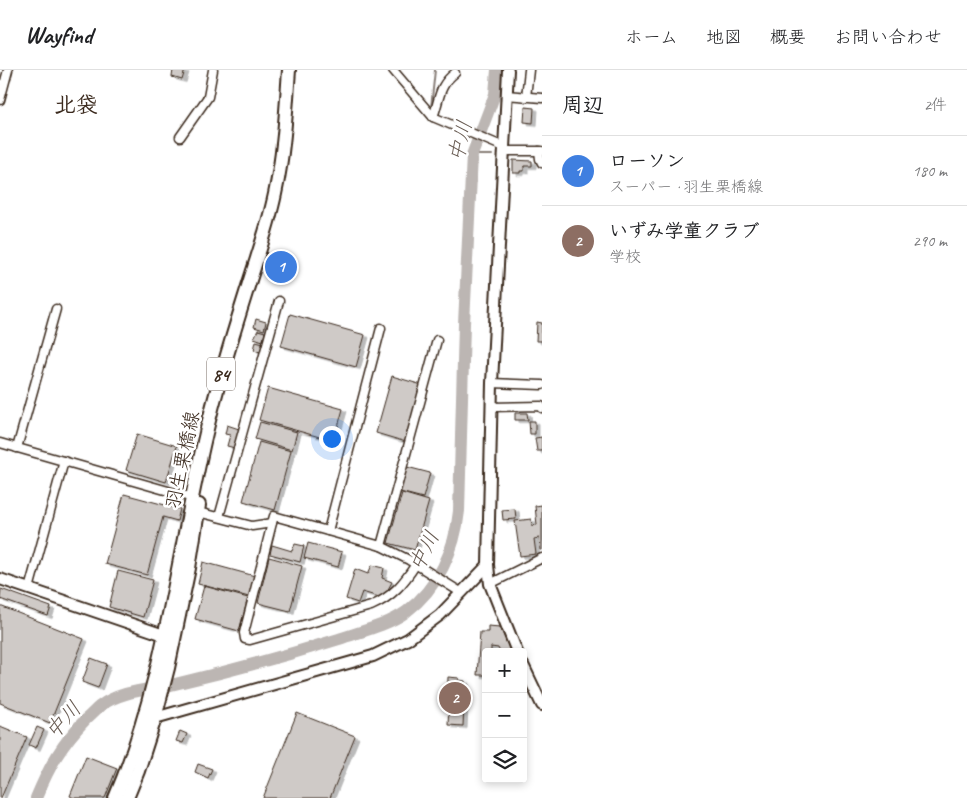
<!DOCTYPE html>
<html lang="ja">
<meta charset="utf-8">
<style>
:root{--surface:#fff;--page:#f2f2f2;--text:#202124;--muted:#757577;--line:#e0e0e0;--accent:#7c3aed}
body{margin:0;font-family:Caveat,"Klee One",sans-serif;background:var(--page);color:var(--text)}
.controls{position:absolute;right:15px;bottom:15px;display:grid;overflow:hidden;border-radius:5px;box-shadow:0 2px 8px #0003}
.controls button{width:45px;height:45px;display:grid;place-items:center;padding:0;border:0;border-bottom:1px solid var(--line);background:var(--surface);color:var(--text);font:25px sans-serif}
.you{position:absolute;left:331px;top:368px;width:18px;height:18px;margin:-12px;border:4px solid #fff;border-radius:50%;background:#1a73e8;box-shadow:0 0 0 8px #1a73e833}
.badge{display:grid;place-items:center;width:32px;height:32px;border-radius:50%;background:var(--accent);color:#fff;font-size:16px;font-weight:700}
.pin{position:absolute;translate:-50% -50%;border:2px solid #fff;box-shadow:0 1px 5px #0006}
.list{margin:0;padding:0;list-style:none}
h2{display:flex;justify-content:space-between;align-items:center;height:65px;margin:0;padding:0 20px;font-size:21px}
h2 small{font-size:16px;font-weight:400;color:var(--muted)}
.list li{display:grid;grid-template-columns:32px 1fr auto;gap:15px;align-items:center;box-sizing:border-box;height:70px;padding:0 20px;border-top:1px solid var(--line)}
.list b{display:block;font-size:19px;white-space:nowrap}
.list p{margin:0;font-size:16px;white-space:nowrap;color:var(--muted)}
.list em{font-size:16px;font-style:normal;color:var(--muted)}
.icon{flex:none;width:28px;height:28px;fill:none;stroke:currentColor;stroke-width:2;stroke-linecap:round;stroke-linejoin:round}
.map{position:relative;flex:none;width:542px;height:728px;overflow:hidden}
header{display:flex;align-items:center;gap:30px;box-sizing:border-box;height:70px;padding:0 25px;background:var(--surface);border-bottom:1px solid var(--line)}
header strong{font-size:24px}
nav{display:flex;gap:28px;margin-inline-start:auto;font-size:18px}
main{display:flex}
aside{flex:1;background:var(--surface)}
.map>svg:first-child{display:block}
</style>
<header>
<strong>Wayfind</strong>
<nav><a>ホーム</a><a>地図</a><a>概要</a><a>お問い合わせ</a></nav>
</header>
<main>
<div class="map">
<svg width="542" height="728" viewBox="0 0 542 728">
<defs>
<filter id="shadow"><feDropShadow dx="4" dy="2.5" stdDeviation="0" flood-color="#0004"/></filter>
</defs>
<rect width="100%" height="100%" fill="#fff"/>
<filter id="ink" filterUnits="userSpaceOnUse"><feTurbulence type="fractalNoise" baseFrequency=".02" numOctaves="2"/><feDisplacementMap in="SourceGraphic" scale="10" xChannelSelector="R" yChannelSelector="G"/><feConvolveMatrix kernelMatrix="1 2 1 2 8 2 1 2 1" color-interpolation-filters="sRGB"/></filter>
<g filter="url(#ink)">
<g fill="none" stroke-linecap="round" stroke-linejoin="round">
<g stroke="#887e77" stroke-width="2">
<path d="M431,38L435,0"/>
<path d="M472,85H492"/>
</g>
<path stroke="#bcb6b3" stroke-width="12" d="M36,728C50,695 61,675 86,649C91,645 95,640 100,636C122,620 150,620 175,614C230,601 285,586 339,569C362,561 386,556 406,542C438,518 455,480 459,441L464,254L472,85L495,24L497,0"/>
</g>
<g fill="#cfcac7" stroke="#3b2a1e" filter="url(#shadow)">
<path d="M173,0H185L182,10L172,7Z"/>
<path d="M525,37L534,38L533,53L524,52Z"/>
<path d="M513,90L532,91V96H524V101H520V103H513Z"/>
<path d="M274,191L291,196L288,207L271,202Z"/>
<path d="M290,244L365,265L356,297L281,276Z"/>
<path d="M256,249L266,252L264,260L254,257Z"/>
<path d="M537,252L542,253V271H536Z"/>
<path d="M258,260L265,262L263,271L254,268Z"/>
<path d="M256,271L263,273L260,282L254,280Z"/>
<path d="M392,306L422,315L406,372L376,363Z"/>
<path d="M268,318L343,339L334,371L259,350Z"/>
<path d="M515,343H527L528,350H515Z"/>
<path d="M529,351H535V364H530Z"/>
<path d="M260,352L297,362L292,380L255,369Z"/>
<path d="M227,355L239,359L235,378L227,376L230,365L225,364Z"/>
<path d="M137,364L177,376L166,412L126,400Z"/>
<path d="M542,367V381H537L535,368Z"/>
<path d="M259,372L291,381L275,440L243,431Z"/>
<path d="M407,397L430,403L423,428L400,422Z"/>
<path d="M402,423L429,431L415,480L388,473Z"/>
<path d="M124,424L180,439L177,451L163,447L147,505L105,494Z"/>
<path d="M542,435V480H540L539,468L534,469L536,484L520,486L515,451L531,449L532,456L537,455L535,436Z"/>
<path d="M515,439L516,449L503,450L502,440Z"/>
<path d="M308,473L342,482L338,497L304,488Z"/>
<path d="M295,474L304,476L300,492L270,484L272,475L292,481Z"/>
<path d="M269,487L302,496L290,541L258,533Z"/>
<path d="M203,492L255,506L249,527L198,514Z"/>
<path d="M372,495L384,498L382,508L392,512L385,525L379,527L362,522L358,533L346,529L355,499L368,504Z"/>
<path d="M118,501L153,510L143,547L109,537Z"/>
<path d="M204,516L248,528L239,561L195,549Z"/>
<path d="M1,519L51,537L48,546L0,529Z"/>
<path d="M0,536L84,569L50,653L0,633Z"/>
<path d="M488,556L500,557L511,582H500L498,578L491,577V582H486V605H477L480,562H488Z"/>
<path d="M91,588L107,594L98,618L82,612Z"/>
<path d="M448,607L459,608V611H465L463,656L448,655L449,635H447Z"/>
<path d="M297,643L355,666L330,728H263Z"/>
<path d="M0,656L27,667L1,728H0Z"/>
<path d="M37,657L44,660L36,678L29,675Z"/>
<path d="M180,661L187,664L183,673L176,671Z"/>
<path d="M86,686L117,698L105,728H74L70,726Z"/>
<path d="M198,694L212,699L208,708L195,702Z"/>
</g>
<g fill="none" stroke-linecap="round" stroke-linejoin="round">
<defs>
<g id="minor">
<path d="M393,0L433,47L504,77"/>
<path d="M506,25L542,28"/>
<path d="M526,27L529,0"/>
<path d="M0,30L8,0"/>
<path d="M433,47C440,29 438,16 455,3"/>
<path d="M180,67L208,27L213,0"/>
<path d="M503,81H542"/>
<path d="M539,81L540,89L542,93"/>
<path d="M492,313L542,315"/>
<path d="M491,337L541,336L542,338"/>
<path d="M0,373L193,428"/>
<path d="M17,378L56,239"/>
<path d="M198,442L252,456L272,453L274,446L381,476L409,490L462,523"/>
<path d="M219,447L279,231"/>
<path d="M272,453L244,563L245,569L250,570L371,536C392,527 404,513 416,494"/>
<path d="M328,461L381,258"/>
<path d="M381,476L437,270"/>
<path d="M490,514L542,488"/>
<path d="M29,519L64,391"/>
</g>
<g id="tertiary">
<path d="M508,0L492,313L488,495L490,514L517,582"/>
<path d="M0,509L164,565L170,566"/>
<path d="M523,595L542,635"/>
<path d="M155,648L373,586L408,569L440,545L488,495"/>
</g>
<g id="primary">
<path d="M115,728C165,612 177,485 206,363C218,311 234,261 250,210C259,182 269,153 275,124C284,83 286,41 289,0"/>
<path d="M127,728L138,701L155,648L168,598L189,498L199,435"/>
</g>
</defs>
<use href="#minor" stroke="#3b2a1e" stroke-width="11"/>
<use href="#tertiary" stroke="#3b2a1e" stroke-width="14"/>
<use href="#primary" stroke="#3b2a1e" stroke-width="16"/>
<use href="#minor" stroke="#fff" stroke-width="8"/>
<use href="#tertiary" stroke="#fff" stroke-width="10"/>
<use href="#primary" stroke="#fff" stroke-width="12"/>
</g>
</g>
<g text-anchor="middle" stroke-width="5" stroke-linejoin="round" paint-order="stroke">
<rect fill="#fff" stroke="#766a62" stroke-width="1" x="207" y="287.5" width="28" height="33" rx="4"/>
<g font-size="19" font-weight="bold" fill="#3b2a1e">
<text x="221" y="311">84</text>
</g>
<g font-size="20" fill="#3b2a1e" stroke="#fff">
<text transform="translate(182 390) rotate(-78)" y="7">羽生栗橋線</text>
</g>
<g font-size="21" font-style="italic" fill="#685b52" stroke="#fff">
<text transform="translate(460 71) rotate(-76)" y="7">中川</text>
<text transform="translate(424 481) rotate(-64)" y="7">中川</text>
<text transform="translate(63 650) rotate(-48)" y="7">中川</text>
</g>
<g font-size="22" font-weight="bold" fill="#3b2a1e" stroke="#fff">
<text x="76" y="42">北袋</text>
</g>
</g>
</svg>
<div class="controls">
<button>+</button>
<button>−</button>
<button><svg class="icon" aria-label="layers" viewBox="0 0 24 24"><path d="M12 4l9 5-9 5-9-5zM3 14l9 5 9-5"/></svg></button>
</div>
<div class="you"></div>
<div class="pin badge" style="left:281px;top:197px;background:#3f7fe0">1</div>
<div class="pin badge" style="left:455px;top:628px;background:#8d6e63">2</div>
</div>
<aside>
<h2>周辺<small>2件</small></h2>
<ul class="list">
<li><span class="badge" style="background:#3f7fe0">1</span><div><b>ローソン</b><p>スーパー · 羽生栗橋線</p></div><em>180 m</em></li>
<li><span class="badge" style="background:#8d6e63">2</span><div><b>いずみ学童クラブ</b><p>学校</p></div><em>290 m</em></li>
</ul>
</aside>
</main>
